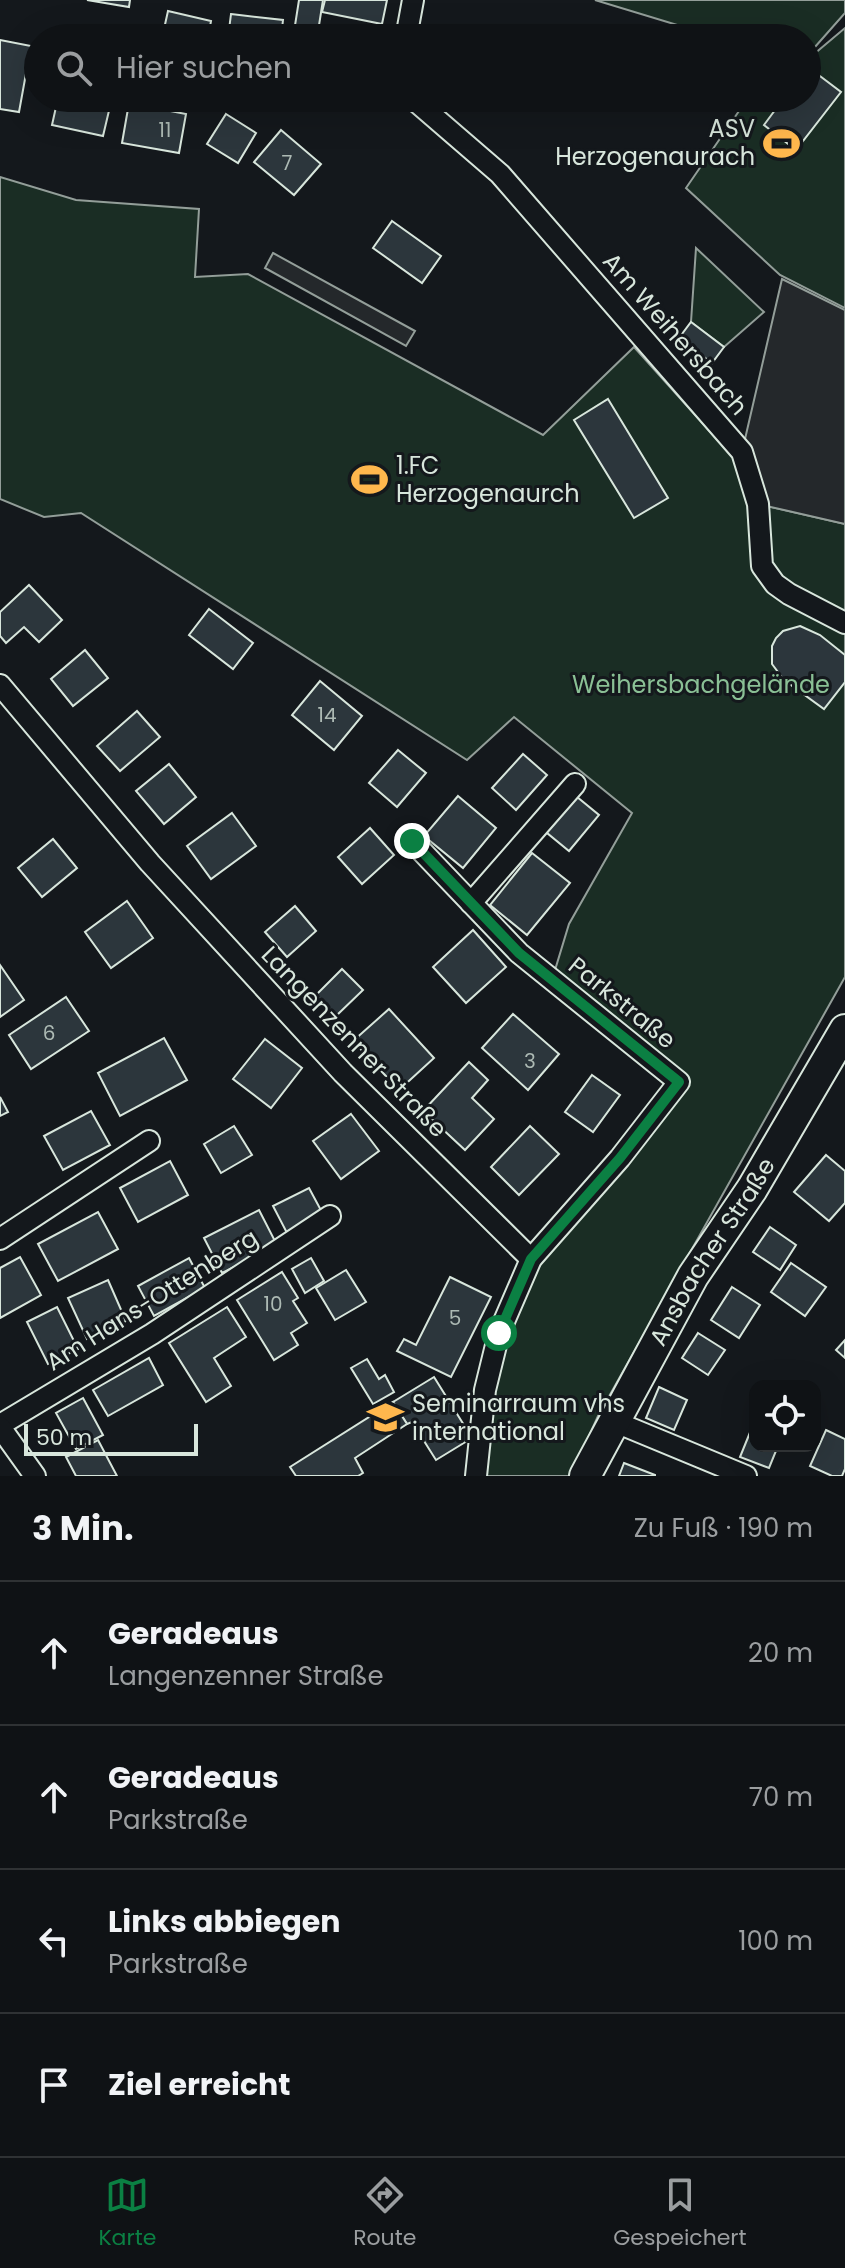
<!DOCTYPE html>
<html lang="de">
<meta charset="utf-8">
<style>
:root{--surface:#0f1215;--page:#1d2022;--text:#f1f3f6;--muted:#9b9ea0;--line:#2f3234;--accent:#0b8043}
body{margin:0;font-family:Poppins,sans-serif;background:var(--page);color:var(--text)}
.controls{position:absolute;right:24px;bottom:24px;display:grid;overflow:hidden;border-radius:16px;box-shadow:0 8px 32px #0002}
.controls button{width:72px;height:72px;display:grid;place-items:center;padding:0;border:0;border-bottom:2px solid var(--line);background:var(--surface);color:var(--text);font:40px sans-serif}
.scale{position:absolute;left:24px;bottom:20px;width:174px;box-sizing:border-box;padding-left:8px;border:4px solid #d8e6dc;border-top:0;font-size:22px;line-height:28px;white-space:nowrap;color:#d8e6dc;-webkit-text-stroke:6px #14181c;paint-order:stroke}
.stop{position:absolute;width:24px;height:24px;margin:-18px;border:6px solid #0b8043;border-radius:50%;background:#fff}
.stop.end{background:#0b8043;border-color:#fff;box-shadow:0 2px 8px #0008}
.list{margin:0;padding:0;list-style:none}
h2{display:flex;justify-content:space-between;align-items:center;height:104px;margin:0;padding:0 32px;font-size:34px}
h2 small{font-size:26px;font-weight:400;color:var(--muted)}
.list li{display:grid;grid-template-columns:52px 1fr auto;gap:24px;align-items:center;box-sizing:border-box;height:144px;padding:0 32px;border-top:2px solid var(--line)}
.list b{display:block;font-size:30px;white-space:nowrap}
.list p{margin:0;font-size:26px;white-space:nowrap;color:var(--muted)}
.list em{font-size:26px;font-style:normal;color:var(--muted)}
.icon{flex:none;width:44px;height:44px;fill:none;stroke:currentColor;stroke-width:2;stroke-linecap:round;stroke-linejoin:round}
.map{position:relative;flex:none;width:845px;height:1476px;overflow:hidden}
.search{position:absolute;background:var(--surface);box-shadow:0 8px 32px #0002;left:24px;right:24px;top:24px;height:88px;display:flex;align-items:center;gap:20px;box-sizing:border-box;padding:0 28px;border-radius:44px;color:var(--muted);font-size:30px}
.sheet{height:680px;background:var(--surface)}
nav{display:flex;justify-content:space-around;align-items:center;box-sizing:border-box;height:112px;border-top:2px solid var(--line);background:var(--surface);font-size:22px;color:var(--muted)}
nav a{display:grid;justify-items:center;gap:4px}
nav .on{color:var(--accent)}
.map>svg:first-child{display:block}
</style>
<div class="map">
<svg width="845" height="1476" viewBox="0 0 845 1476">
<rect width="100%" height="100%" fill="#14181c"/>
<g fill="#1a2d24" stroke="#939e99" stroke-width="2">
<path d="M595,0H845V13L807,56V38H720Z"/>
<path d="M845,28V308L780,275L686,188L748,98H807V60Z"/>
<path d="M0,177L76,200L199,209L195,277L248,274L543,435L634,347L733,457L758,504L845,524V977L598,1416L571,1476H476L485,1390L531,1259L679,1082L552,980L569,924L632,813L514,717L467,760L81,513L44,517L0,499Z"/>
<path d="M696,248L764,312L724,347L691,322Z"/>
</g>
<g fill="#24282b" stroke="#939e99" stroke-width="2">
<path d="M273,253L415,331L406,346L265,268Z"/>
<path d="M782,279L845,310V524L758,504L742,452Z"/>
</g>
<g fill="#2c363c" stroke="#d8e6dc" stroke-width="2">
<path d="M87,0H130L129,7Z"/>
<path d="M299,0H323L317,38H293Z"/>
<path d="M325,0H387L382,24L322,12Z"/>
<path d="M168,11L211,21L208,38H162Z"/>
<path d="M231,14L283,20L281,38H228Z"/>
<path d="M0,40L31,46L19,112L0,109Z"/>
<path d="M808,67L841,92L796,150L764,125L784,98H807Z"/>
<path d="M58,98H112L103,136L52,125Z"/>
<path d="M129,103L186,114L179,153L122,143Z"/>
<path d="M226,114L256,133L238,163L207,144Z"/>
<path d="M281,130L321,164L294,195L254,162Z"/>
<path d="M392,221L441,256L422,283L373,248Z"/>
<path d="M691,322L724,347L712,363L679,338Z"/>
<path d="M608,399L668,498L634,518L574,420Z"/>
<path d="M29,585L62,620L39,642L24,627L6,643L0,636V612Z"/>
<path d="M209,609L253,643L233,669L189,635Z"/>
<path d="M800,626L820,635L845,655V682L824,709L784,680L772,664V646L776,638L783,631Z"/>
<path d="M85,650L108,678L73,706L51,679Z"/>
<path d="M320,681L362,716L334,750L292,715Z"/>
<path d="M137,711L160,737L120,771L97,746Z"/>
<path d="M398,750L426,773L397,807L369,783Z"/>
<path d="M523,754L547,775L516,810L492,788Z"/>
<path d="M169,764L196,797L164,824L136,791Z"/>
<path d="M571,792L599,815L569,851L541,828Z"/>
<path d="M458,796L496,828L463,868L424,836Z"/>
<path d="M232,813L256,846L211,879L187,846Z"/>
<path d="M370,828L394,855L362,884L338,857Z"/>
<path d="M53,839L77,868L42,897L18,868Z"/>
<path d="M532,853L570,883L527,935L490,905Z"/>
<path d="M127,901L153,938L111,968L85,932Z"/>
<path d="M295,906L316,931L287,957L265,932Z"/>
<path d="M473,930L506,967L466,1003L433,967Z"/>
<path d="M0,965L24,1000L0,1017Z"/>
<path d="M342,969L363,990L336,1016L316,995Z"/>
<path d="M66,997L89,1031L31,1069L9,1035Z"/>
<path d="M389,1009L434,1058L399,1090L353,1041Z"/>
<path d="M513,1014L559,1054L528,1090L482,1048Z"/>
<path d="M164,1038L187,1080L120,1116L98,1073Z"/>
<path d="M265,1039L302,1068L271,1108L233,1079Z"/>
<path d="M469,1062L488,1080L472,1098L494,1119L465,1150L423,1111Z"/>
<path d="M592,1075L620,1095L593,1132L565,1112Z"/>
<path d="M0,1097L8,1112L0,1116Z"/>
<path d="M91,1111L110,1145L63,1170L44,1136Z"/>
<path d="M351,1114L379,1151L341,1179L313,1141Z"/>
<path d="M234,1126L252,1155L221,1173L204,1144Z"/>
<path d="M530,1126L559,1154L519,1195L491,1167Z"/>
<path d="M826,1155L845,1171V1203L829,1221L794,1192Z"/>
<path d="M170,1161L188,1195L138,1222L120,1188Z"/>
<path d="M309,1188L323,1214L287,1233L273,1206Z"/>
<path d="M259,1210L277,1245L222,1273L204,1238Z"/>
<path d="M98,1212L118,1249L58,1281L38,1244Z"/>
<path d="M770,1227L796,1245L780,1270L753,1252Z"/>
<path d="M20,1257L41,1295L0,1318V1268Z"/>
<path d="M189,1258L205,1288L154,1316L138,1286Z"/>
<path d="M311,1258L324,1281L305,1293L292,1269Z"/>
<path d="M791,1263L826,1287L805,1316L771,1292Z"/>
<path d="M346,1270L366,1302L335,1320L316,1288Z"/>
<path d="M282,1272L298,1298L293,1301L307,1323L291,1333L298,1345L274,1360L237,1300Z"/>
<path d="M450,1277L491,1297L451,1377L397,1351L404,1339L416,1345Z"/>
<path d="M108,1280L126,1321L87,1339L68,1298Z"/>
<path d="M732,1287L760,1305L739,1338L711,1320Z"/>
<path d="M57,1307L78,1349L48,1364L27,1322Z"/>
<path d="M227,1307L246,1337L214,1358L231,1386L206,1402L169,1343Z"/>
<path d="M698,1333L725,1350L708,1375L682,1358Z"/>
<path d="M845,1340V1358L836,1350Z"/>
<path d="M149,1358L163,1385L108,1416L93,1390Z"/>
<path d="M367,1359L379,1379L385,1375L394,1392L373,1404L351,1368Z"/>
<path d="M434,1377L472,1438L436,1460L412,1422L407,1424L393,1402Z"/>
<path d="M659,1387L687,1400L674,1430L646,1418Z"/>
<path d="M83,1398L103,1435L76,1449L56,1413Z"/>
<path d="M393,1402L407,1424L355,1458L363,1473L358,1476H296L290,1467Z"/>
<path d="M751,1430L755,1432V1446H778L769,1468L740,1457Z"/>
<path d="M826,1430L845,1439V1469L842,1476H832L810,1466Z"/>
<path d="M98,1440L117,1476H76L66,1457Z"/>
<path d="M624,1463L655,1475V1476H619Z"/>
</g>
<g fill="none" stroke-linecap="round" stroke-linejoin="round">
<defs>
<g id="street">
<path d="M406,38L413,0"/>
<path d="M412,98L500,174L742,452L758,504L762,566L775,584L789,594L845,623"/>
<path d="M0,685L150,863L343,1073L531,1259"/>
<path d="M412,841L519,953L679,1082L620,1158L531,1259L499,1333L485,1390L476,1476"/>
<path d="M471,903L575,784"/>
<path d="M0,1239L149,1141"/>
<path d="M613,1421L746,1476"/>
<path d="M0,1425L152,1334L330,1216"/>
<path d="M0,1427L35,1476"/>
</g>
<g id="secondary">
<path id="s1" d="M585,1476L693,1276L752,1189L845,1030"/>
</g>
</defs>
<use href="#street" stroke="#d8e6dc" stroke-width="24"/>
<use href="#secondary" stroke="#d8e6dc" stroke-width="34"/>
<use href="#street" stroke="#14181c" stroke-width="20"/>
<use href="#secondary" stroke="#14181c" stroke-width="30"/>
</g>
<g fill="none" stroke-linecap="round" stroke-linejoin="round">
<path stroke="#0b8043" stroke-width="10" d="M412,841L519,953L679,1082L620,1158L531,1259L499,1333"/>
</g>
<defs>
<symbol id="stadium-bare" viewBox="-9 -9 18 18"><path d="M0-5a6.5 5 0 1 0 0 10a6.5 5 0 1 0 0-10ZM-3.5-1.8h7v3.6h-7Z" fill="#ffb74d" stroke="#14181c" stroke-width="2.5" paint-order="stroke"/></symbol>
<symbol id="university-bare" viewBox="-9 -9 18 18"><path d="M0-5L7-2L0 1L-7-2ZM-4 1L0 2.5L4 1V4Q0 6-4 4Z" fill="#ffb74d" stroke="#14181c" stroke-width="2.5" paint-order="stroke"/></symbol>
</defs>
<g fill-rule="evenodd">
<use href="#stadium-bare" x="756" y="118" width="51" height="51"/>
<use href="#stadium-bare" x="344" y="454" width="51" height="51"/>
<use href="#university-bare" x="360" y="1392" width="51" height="51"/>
</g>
<g text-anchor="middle" stroke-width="6" stroke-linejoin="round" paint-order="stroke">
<g font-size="20" fill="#adbab4">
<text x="165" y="137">11</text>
<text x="287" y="170">7</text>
<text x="327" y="722">14</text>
<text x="49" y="1040">6</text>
<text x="530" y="1068">3</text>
<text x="273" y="1311">10</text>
<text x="455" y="1325">5</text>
</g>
<g font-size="24" fill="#d8e6dc" stroke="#14181c" text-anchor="start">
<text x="755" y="137" text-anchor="end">ASV<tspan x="755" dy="28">Herzogenaurach</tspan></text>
<text x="396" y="474">1.FC<tspan x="396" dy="28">Herzogenaurch</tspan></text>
<text x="412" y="1412">Seminarraum vhs<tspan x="412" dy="28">international</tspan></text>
</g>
<g font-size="24" fill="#d8e6dc" stroke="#14181c">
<text transform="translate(675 334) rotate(49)" y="8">Am Weihersbach</text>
<text transform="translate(622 1003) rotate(39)" y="8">Parkstraße</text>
<text transform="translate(354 1042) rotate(46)" y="8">Langenzenner Straße</text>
<text dy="8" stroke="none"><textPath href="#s1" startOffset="258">Ansbacher Straße</textPath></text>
<text transform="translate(152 1300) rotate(-32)" y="8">Am Hans-Ottenberg</text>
</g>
<g font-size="24" fill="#8ac095" stroke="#14181c">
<text x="701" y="693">Weihersbachgelände</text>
</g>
</g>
</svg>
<div class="controls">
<button><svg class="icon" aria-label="locate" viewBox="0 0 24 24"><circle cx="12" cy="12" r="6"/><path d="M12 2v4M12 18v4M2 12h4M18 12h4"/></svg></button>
</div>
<div class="scale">50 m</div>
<div class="stop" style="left:499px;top:1333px"></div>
<div class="stop end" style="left:412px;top:841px"></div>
<div class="search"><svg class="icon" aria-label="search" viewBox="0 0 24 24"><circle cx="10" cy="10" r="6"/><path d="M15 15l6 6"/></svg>Hier suchen</div>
</div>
<section class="sheet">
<h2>3 Min.<small>Zu Fuß · 190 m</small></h2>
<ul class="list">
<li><svg class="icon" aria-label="ahead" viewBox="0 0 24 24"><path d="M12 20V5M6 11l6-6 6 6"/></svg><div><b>Geradeaus</b><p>Langenzenner Straße</p></div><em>20 m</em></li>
<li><svg class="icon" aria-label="ahead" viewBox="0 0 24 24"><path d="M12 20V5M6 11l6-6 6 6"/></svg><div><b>Geradeaus</b><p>Parkstraße</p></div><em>70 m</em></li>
<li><svg class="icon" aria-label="left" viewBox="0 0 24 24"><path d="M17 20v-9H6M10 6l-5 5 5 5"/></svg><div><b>Links abbiegen</b><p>Parkstraße</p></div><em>100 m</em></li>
<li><svg class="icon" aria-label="arrive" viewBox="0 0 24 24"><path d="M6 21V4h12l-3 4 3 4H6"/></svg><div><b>Ziel erreicht</b></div></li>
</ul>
</section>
<nav>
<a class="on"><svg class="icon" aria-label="map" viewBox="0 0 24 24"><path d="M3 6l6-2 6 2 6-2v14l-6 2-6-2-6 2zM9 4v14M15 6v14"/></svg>Karte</a>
<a><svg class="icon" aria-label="directions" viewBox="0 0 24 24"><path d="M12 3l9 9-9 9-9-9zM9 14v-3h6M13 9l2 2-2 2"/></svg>Route</a>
<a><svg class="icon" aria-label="saved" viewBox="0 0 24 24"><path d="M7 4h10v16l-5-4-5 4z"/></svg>Gespeichert</a>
</nav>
